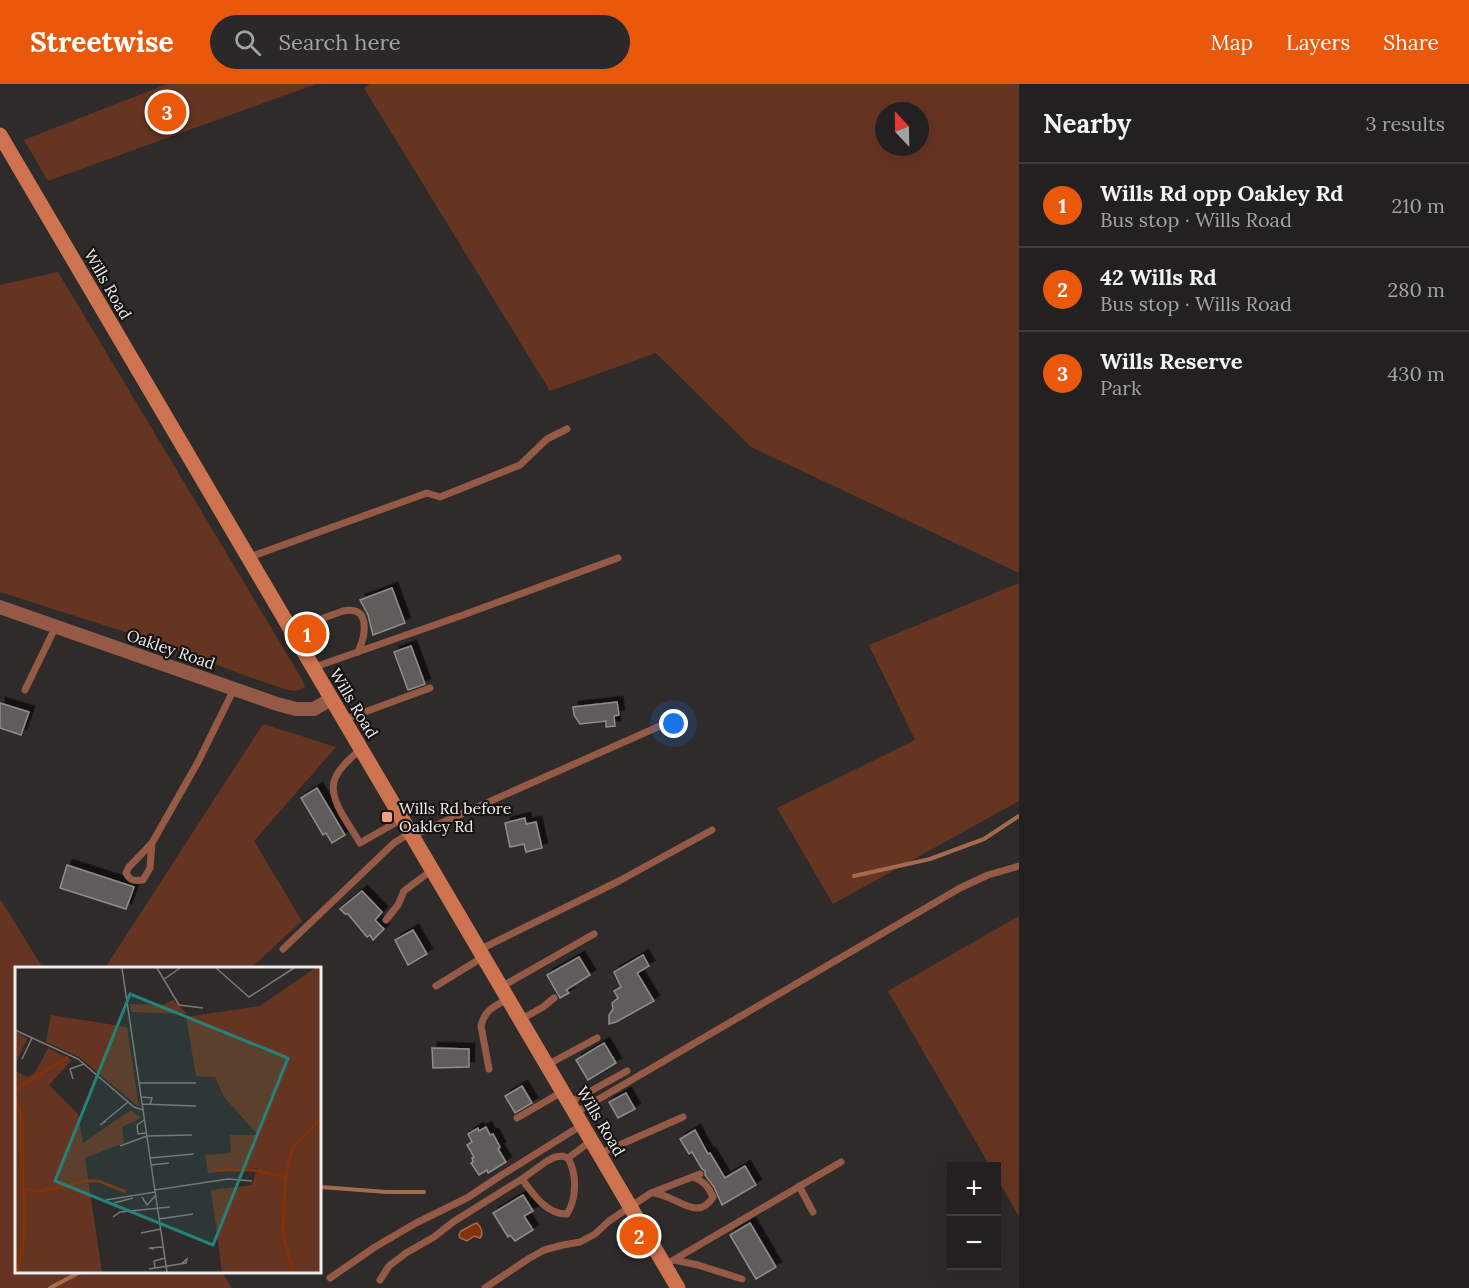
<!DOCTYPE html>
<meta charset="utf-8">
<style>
:root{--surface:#222020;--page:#2a2829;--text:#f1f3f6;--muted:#a2a3a5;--line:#3f3e3e;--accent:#ea580c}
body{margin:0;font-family:Lora,serif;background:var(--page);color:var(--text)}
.controls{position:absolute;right:18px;bottom:18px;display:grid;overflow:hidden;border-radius:0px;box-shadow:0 6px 24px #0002}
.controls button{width:54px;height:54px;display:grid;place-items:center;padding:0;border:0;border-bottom:2px solid var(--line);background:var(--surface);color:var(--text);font:30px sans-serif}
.compass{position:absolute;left:875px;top:18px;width:54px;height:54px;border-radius:50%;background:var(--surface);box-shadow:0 6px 24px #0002;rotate:338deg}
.you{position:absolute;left:674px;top:640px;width:21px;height:21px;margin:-15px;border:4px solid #fff;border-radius:50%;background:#1a73e8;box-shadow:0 0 0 9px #1a73e833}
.badge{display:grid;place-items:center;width:39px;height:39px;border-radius:50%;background:var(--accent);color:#fff;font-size:20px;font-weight:700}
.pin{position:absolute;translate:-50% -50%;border:3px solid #fff;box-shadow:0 2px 6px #0006}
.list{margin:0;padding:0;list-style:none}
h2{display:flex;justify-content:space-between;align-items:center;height:78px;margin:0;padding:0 24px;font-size:26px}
h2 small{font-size:20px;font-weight:400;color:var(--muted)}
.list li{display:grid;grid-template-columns:39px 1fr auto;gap:18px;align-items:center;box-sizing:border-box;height:84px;padding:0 24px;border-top:2px solid var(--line)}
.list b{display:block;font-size:22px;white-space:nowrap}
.list p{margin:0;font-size:20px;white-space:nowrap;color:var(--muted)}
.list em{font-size:20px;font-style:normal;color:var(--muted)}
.icon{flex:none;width:33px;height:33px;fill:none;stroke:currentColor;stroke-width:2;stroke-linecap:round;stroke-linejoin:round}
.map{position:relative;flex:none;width:1019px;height:1204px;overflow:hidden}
header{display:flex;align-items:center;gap:36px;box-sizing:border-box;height:84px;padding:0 30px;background:var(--accent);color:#fff}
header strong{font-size:28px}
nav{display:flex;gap:33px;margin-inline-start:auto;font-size:21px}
.search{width:420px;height:54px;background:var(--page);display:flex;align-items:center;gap:15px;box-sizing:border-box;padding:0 21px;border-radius:33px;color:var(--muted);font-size:22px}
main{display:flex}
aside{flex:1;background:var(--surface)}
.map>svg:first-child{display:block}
</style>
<header>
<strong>Streetwise</strong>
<div class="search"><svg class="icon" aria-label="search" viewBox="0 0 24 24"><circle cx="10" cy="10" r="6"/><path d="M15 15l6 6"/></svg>Search here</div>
<nav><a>Map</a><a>Layers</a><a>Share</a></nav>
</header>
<main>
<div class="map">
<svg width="1019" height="1204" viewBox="0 0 1019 1204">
<defs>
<filter id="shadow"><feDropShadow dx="5.5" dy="-5.5" stdDeviation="0" flood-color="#0009"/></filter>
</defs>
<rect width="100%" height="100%" fill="#2e2b2a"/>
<g fill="#663522" fill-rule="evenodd">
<path d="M167,0H316L48,97L24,56Z"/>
<path d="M370,0H1019V489L751,363L656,269L550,307L364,4ZM884,27H920V63H884Z"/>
<path d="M58,188L303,597L305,603C295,611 283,604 272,601L144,554L0,508V201Z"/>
<path d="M1019,499V717L833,820L777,724L915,656L869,561Z"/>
<path d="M263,640L336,663L254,757L302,837L251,884H105Z"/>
<path d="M0,815L43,884H16V1188H222L232,1204H0Z"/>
<path d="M1019,832V1133L997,1094L996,1082H990L888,907Z"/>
</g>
<path fill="#85320b" stroke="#a56a4e" stroke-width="1.5" d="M477,1139C481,1143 484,1149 480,1154L474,1152L467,1157L460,1154L459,1151L461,1147L474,1140Z"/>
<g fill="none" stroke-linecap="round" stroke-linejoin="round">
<g stroke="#a56a4e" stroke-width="4">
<path d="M854,792L930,775L984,755L1019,732"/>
<path d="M320,1103L387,1108H424"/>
<path d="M50,1204L80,1188"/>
</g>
</g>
<g fill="#5f5b5a" stroke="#908c8a" stroke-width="1.5" filter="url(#shadow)">
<path d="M392,504L405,539L373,551L368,531L360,516Z"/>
<path d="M411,562L425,600L408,606L394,568Z"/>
<path d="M617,618L619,631L614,632L615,642L606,643V637L580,640L574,631L573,623Z"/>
<path d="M0,619L29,628L21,651L0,644Z"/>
<path d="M317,704L345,751L332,759L326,749L323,751L301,714Z"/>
<path d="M525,734L526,740L536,738L542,764L526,768L524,760L510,763L505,739Z"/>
<path d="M67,781L134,803L126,825L60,804Z"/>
<path d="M362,807L382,828L375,836L384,845L373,856L370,851L367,853L348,830H345L340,825Z"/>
<path d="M413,846L427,870L408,881L395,856Z"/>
<path d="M643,871L649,882L637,889L654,917L616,938L609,940V931L613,925L612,919L618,914L614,907L621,903L614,888Z"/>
<path d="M579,873L590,891L566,906L569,909L560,914L547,891Z"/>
<path d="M604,959L616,979L588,996L576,976Z"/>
<path d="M432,964L469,965V983L433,984Z"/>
<path d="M522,1002L532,1019L515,1029L505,1012Z"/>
<path d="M626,1009L635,1025L618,1034L609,1018Z"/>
<path d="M486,1043L490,1051L493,1050L500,1063L498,1065L506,1078L488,1089L487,1086L479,1091L471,1079L473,1078L472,1074L474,1073L467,1061L472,1058L468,1050L478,1044L479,1047Z"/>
<path d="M695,1046L708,1070L710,1069L725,1094L745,1082L756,1101L722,1121L714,1103L705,1091V1087L702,1085L692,1068L689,1070L680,1055Z"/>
<path d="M523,1111L533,1127L524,1132L533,1146L515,1157L510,1151L508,1153L493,1129Z"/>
<path d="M750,1139L776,1183L756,1195L730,1151Z"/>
</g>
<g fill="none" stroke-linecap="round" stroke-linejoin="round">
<g stroke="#945a45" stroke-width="7">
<path d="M247,474L427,409L440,413L520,381L547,355L567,345"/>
<path d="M290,546L343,527C371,521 366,551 358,568"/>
<path d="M312,584L463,531L618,474"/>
<path d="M25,606L56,542"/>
<path d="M343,636L430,604"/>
<path d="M361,665C351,674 337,685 334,698C329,717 351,743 360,759L402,735"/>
<path d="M412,752L660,642"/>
<path d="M152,759L129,783L126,789C130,797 134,797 143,796L150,784L152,759L198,678L234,605"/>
<path d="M386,836L398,821L404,807L432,786"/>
<path d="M283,865L394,759L410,749"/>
<path d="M479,866L619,797L712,746"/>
<path d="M436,902L483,873"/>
<path d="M501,903L594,850"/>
<path d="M520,936L543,923L554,914"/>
<path d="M547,981L597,954"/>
<path d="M489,985L481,942C485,925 494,923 508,915"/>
<path d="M569,1019L627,987"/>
<path d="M575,1029L960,804L988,791L1019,782"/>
<path d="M517,1034L562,1008"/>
<path d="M599,1070L683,1033"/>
<path d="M522,1095C533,1110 547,1131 567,1130C577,1114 577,1090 568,1074L591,1057"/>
<path d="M799,1102L813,1128"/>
<path d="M654,1109C675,1111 698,1139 713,1113C708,1102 704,1097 693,1093"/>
<path d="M674,1176L698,1181L742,1195"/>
<path d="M665,1181L841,1078"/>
<path d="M330,1194L375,1163L416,1139L467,1114L500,1092L582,1041"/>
<path d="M380,1196L389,1182L406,1169L434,1153L453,1138L522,1095L547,1077L555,1073L563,1072L568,1074"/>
<path d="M485,1204L528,1175L544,1166L563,1161L580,1158L595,1150L609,1137L651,1109L700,1090"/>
</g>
<path stroke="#945a45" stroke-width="14" d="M0,523L277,620L296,625H314L331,615"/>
<path stroke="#cd734f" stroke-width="15" d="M0,51L678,1204"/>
</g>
<rect fill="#f2a081" stroke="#151413" stroke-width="2" x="381" y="727" width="12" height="12" rx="3"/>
<g text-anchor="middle" stroke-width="4.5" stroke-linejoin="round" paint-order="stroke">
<g font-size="16" fill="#efecec" stroke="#151413">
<text transform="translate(108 200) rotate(60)" y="6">Wills Road</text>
<text transform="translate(171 565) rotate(19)" y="6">Oakley Road</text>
<text transform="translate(354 619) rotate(59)" y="6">Wills Road</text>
<text transform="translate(601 1037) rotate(59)" y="6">Wills Road</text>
</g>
<g font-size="16" fill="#efecec" stroke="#151413" text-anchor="start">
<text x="399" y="730">Wills Rd before<tspan x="399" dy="18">Oakley Rd</tspan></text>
</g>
</g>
<g transform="translate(15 883)">
<rect width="306" height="306" fill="#2e2b2a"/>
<path d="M300,1H306V305H207L196,223L237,218L242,201L193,206L190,188L216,186L215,168H243L209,130L200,110L181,109L171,50L245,39ZM158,33L172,47L116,45L115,37L147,38ZM36,48L112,60L124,140L64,90L31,75ZM0,64L12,72L0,98ZM33,81L57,93L34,118L63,147L68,176L116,143L126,151L107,160L109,176L70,191L87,305H0V104L13,110L20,106Z" fill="#663522"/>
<path fill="none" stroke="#85320b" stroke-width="3" d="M0,123L53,90M0,130L6,148L9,243L8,277L2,305M198,203H237L271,210M7,222L26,224L71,214H84L111,225M278,305L268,267L270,213L278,180L306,151"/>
<path fill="none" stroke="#7b7878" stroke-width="1.5" d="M107,1L152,305M142,1L164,38L188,41M201,1L234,30L279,1M148,13L165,1M0,63L63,92L119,140L128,143M7,92L17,71M58,112L55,102L69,97M124,116H181M126,130L137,131L135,138M127,137L181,139M129,153L122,158L123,167L131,166M91,154L85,158L113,135M132,169L177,168M105,179L132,169M135,191L179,187M136,198L154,196M140,223L213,212L237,214M127,230L132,238L141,228M91,233L140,225M99,236L118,231M98,250L105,245L155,240M144,252L178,247M126,266L146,262M139,282L134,281L148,280M140,301L139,294L150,291M134,302L171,296L172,292L166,297"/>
<path fill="#25827b" fill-opacity="0.15" stroke="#25827b" stroke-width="3" d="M115,27L273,91L198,278L40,214Z"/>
<rect width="306" height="306" fill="none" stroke="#efecec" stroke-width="3"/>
</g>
</svg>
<div class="controls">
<button>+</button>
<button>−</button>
</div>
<svg class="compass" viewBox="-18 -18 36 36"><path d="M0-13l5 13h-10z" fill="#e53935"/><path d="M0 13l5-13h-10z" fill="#a2a3a5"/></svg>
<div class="you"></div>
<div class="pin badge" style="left:307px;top:550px">1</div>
<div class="pin badge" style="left:639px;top:1152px">2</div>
<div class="pin badge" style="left:167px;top:28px">3</div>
</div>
<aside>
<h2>Nearby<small>3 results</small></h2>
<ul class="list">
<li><span class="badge">1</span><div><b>Wills Rd opp Oakley Rd</b><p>Bus stop · Wills Road</p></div><em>210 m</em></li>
<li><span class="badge">2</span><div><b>42 Wills Rd</b><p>Bus stop · Wills Road</p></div><em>280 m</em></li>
<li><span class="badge">3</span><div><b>Wills Reserve</b><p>Park</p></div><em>430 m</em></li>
</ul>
</aside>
</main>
